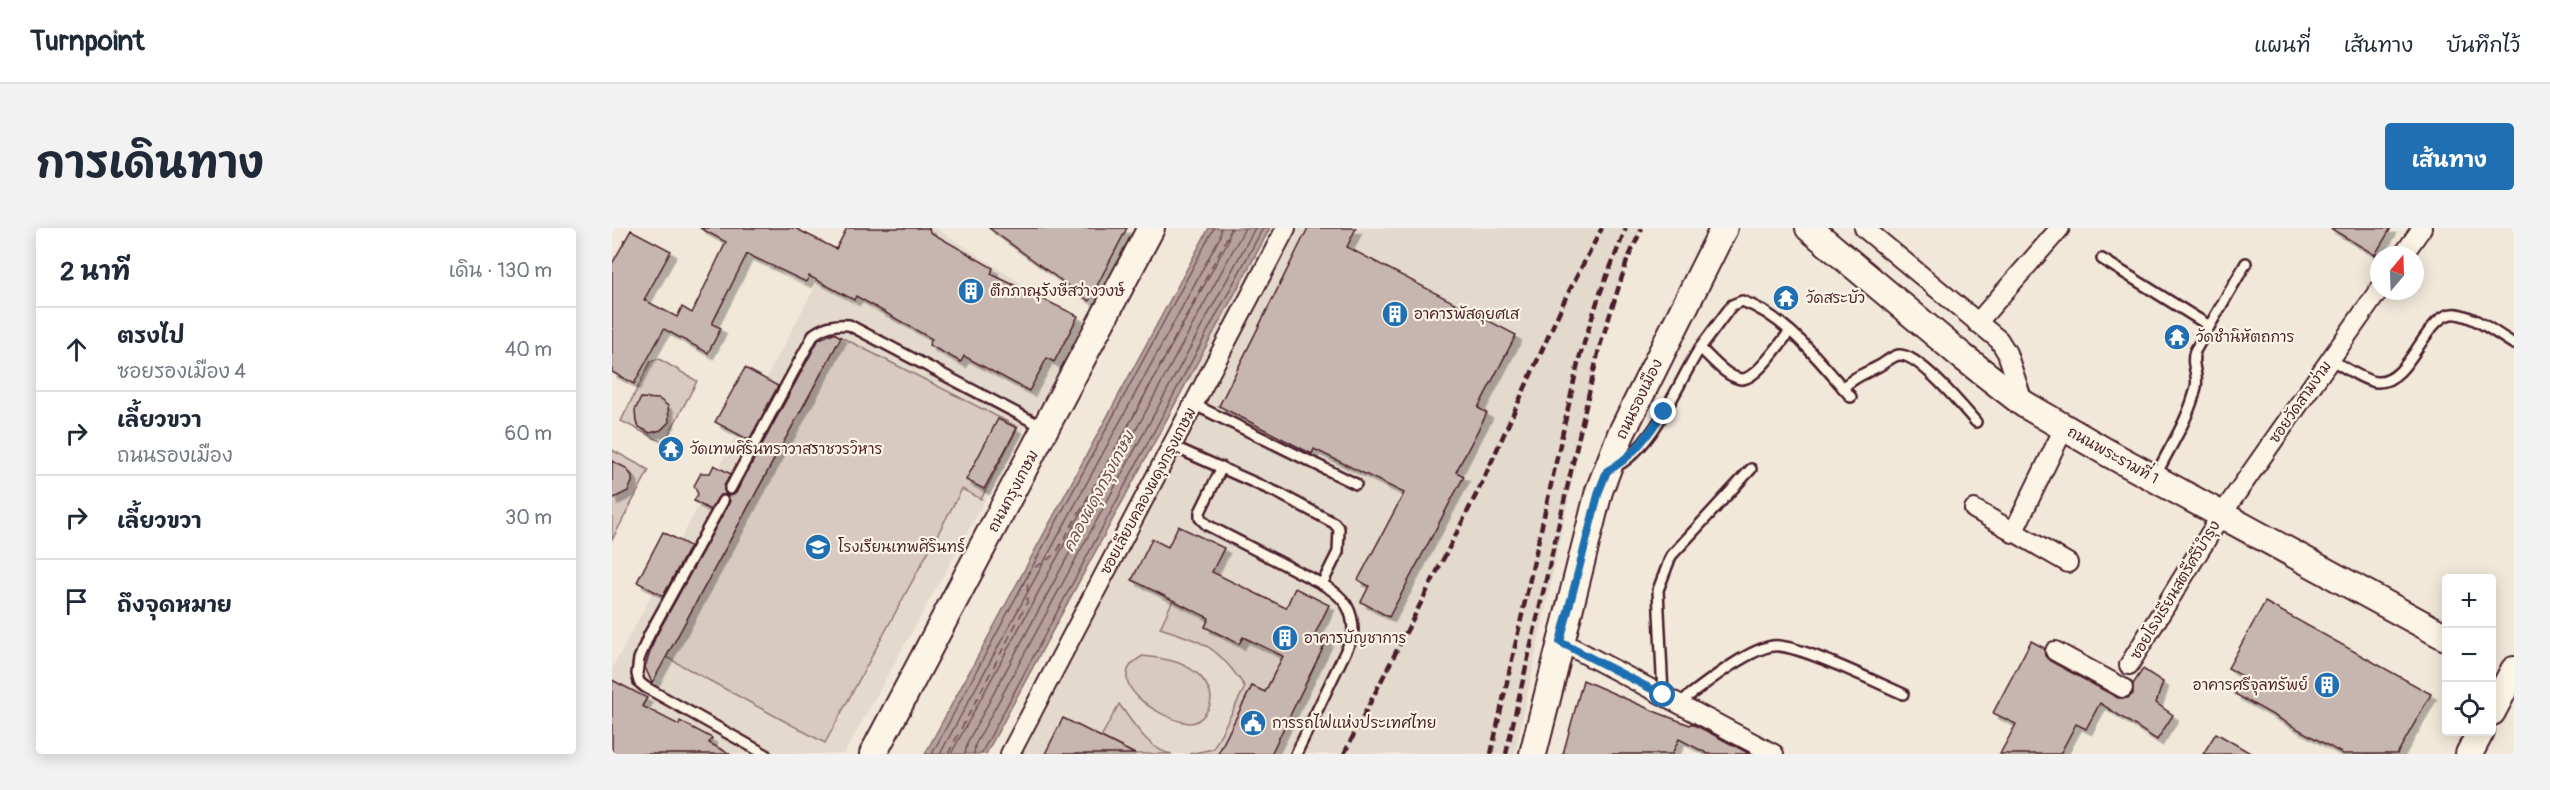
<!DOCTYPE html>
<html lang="th">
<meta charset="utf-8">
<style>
:root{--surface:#fff;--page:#f2f2f3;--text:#1f2937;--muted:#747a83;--line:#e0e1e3;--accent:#1f6fb2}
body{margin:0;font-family:Pangolin,"Playpen Sans Thai",sans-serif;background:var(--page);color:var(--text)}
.controls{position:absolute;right:18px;bottom:18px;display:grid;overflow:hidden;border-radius:6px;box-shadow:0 3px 15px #0003}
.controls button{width:54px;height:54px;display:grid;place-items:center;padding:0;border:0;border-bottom:2px solid var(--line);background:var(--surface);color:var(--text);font:30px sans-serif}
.compass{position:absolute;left:1758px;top:18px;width:54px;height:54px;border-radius:50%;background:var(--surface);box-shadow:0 3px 15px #0003;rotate:19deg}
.stop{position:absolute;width:18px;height:18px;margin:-14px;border:4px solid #1f6fb2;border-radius:50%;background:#fff}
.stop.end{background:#1f6fb2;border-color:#fff;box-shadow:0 2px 6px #0008}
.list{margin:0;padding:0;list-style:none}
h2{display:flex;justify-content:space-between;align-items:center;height:78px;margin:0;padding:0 24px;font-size:26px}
h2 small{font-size:20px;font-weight:400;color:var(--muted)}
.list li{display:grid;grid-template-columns:39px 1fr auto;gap:18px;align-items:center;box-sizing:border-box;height:84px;padding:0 24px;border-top:2px solid var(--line)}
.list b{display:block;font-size:22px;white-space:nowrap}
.list p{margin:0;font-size:20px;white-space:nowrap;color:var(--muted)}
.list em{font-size:20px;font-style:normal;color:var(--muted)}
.icon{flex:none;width:33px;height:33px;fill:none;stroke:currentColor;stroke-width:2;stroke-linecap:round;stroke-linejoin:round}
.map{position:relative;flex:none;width:1902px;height:526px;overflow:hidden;border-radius:6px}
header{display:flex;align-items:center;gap:36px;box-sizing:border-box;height:84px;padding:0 30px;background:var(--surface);border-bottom:2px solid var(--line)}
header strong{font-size:28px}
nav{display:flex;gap:33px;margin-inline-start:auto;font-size:21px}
.intro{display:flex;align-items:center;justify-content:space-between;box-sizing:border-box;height:144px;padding:0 36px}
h1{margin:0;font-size:42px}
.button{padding:15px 27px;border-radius:6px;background:var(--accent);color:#fff;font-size:21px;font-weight:700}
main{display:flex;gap:36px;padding:0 36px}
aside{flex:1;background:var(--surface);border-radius:6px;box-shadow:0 3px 15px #0003}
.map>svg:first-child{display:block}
</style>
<header>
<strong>Turnpoint</strong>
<nav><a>แผนที่</a><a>เส้นทาง</a><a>บันทึกไว้</a></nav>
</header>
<div class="intro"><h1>การเดินทาง</h1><a class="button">เส้นทาง</a></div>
<main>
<aside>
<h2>2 นาที<small>เดิน · 130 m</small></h2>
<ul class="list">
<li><svg class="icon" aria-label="ahead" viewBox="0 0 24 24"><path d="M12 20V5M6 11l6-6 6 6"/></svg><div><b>ตรงไป</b><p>ซอยรองเมือง 4</p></div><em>40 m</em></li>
<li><svg class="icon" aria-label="right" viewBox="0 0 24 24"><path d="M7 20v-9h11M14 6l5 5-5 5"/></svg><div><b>เลี้ยวขวา</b><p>ถนนรองเมือง</p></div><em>60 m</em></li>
<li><svg class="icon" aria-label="right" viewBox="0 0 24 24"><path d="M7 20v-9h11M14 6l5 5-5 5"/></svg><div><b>เลี้ยวขวา</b></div><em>30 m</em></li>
<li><svg class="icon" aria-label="arrive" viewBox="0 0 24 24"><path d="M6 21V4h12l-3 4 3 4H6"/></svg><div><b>ถึงจุดหมาย</b></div></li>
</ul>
</aside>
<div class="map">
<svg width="1902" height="526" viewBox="0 0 1902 526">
<defs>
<filter id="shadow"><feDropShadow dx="5.5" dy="5.5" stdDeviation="0" flood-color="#0004"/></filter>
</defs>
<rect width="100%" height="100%" fill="#f1e8da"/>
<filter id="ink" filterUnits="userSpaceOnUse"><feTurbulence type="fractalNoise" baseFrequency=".0167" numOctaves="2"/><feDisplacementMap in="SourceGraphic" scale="12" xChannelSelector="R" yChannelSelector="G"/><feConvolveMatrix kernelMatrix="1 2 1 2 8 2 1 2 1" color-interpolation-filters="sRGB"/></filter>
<g filter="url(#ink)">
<g fill="#e4d9cd">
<path d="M234,0H324L476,99L415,197L232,526H0V441Z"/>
<path d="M658,0H1030L997,78L903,526H391L585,156L576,152Z"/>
</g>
<g fill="#d8cac0" stroke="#917476" stroke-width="1.5">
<path d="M229,109L406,199L369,271L350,261L213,515L54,429Z"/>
<path d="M47,131L85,153L52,215L9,193L39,133Z"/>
<path d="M0,222L37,242L0,312Z"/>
<path d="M561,372L580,382L600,385L593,399L627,416L631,409L671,428L653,464L640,458L608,523L612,526H577L601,521L633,459C605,418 594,415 548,400Z"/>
<path d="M531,428C548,430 568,432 583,444C590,448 599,462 599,470C599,481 588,496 577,495C549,492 485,452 531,428Z"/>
<path d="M507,476C520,493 537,523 560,526H523L489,509Z"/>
</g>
<path fill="#b6a19c" stroke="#8b6d6f" stroke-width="1.5" d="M597,0H658L374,526H313Z"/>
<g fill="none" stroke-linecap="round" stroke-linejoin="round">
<g stroke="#755358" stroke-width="1.5">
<path d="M320,526L602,0"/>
<path d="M328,526L608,9L609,0"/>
<path d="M339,526L616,13L618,0"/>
<path d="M353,526L356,513L633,0"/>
<path d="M362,526L363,517L643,0"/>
<path d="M369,526L651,0"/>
</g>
<path stroke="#704c53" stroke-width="1.5" stroke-dasharray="8 6" stroke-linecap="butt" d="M336,526L415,375L416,344L443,327L524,184L620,0"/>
</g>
<g fill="#c7b6af" stroke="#4a1f2b" stroke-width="1.5" filter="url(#shadow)">
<path d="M88,0H183L224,21L235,0H317L318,4L381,40L379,46L466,88L442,134L435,130L417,163L352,128L349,134L317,117L320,111L244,68L242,72L197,48L194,54L135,26L100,96L109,100L96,125L52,101L22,156L0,144V36L19,2L59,23L32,72L65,89L70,79L80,85L114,14Z"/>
<path d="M377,0H515L477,73Z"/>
<path d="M696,0H744L735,19L904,107L866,180L875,185L844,244L852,248L777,389L749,374L757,358L746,352L792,265L702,221L700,226L607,178Z"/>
<path d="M1718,0H1779L1763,27Z"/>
<path d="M222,105L229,109L40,455L33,439L43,410L118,273L115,267H108L98,282L82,273L86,266L82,258L89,245H98L102,237L119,246L112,258L113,265L119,268L124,265L207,111Z"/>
<path d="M133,140L166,158L137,212L103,194Z"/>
<path d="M29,170L47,171L56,178L57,194L49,202L38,205L27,199L24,194L23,182Z"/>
<path d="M386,191L405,200L372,261L354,252Z"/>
<path d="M0,233L14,240L20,248V254L16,263L0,271Z"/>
<path d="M566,298L612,320L600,344L674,380L683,360L717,377L703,406L715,412L659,526H606L640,458L653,464L671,428L631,409L627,416L593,399L597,390L520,352L540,311L556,319Z"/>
<path d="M51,304L78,318L51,368L25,354Z"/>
<path d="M1653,374L1819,466L1785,526H1731L1623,466L1632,449L1616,440Z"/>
<path d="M1419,413L1432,420L1433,428L1438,433L1506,470H1516L1521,466V456L1531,441L1551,454L1544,475L1561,487L1545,512L1488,475L1474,501L1464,496L1448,526H1388L1404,496L1381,485Z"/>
<path d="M0,452L35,470L30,478L67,497L68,493L100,510L97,515L118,526H0Z"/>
<path d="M971,452L1044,484L1078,497L1079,495L1138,526H1096L1067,511L1060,526H951Z"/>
<path d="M451,490L523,526H433Z"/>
<path d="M1604,505L1640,526H1591Z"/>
</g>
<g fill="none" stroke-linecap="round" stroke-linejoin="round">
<defs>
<g id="lane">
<path d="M1490,31L1596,97"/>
<path d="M1088,120L1120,77L1130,73C1175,89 1208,134 1239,169"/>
<path d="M1718,131C1729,137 1752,153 1764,154C1800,157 1813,81 1845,86C1864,89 1885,106 1902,116"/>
<path d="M1231,160C1241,149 1254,145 1267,138C1273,135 1280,128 1287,127C1306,125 1351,179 1364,194"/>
<path d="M581,176L744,256"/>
<path d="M558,217L668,266L722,295L727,301L726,324L710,356C733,369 742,382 741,408L684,526"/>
<path d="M610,239L588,284V290L595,297L710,356"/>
<path d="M1003,239C1043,218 1065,156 1088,120C1098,129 1114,149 1129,151C1144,152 1169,114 1178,103"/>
<path d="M1543,249C1557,220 1577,191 1584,159C1587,147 1578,136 1583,123L1634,35"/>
<path d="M118,261L202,106C213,98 223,96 237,97L431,199"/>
<path d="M111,273L37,407L27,431L25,446L27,454L33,459L153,526"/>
<path d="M1051,467L1046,362L1059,328L1139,241"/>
<path d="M1066,476C1088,460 1135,421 1161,418C1184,415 1266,455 1291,466"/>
</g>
<g id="street">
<path d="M1252,0L1387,112L1395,125L1412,176"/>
<path d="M1791,27L1810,0"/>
<path d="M1365,95L1448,0"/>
<path d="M1362,281L1456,335"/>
<path d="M1401,305L1452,200"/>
<path d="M948,413L1162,526"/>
<path d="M1443,423L1511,460"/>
<path d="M1517,437L1610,286L1767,62"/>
<path d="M398,526L674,0"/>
</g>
<g id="secondary">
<path d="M1197,0L1351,129L1412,176L1496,225L1834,409"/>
<path d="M1880,484L1902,442"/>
<path d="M261,526L539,0"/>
<path d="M921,526L987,263L1009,206L1112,0"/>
<path d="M1857,526L1869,503"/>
</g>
</defs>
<use href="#lane" stroke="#4a1f2b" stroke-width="14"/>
<use href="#street" stroke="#4a1f2b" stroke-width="22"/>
<use href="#secondary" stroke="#4a1f2b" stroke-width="30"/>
<use href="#lane" stroke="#fcf5e5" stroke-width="9"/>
<use href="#street" stroke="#fcf5e5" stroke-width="18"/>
<use href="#secondary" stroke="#fcf5e5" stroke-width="26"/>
<g stroke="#4a1f2b" stroke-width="4.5" stroke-dasharray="9 4.5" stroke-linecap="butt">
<path d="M732,526L869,257L954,69L990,0"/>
<path d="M879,526L967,131L987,68L1014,0"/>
<path d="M894,526L987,121L1015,33L1030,0"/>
</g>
</g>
</g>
<g fill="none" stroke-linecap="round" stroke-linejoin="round" filter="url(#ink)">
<path stroke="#1f6fb2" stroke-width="8" d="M1051,467L948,414L987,263L995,243C1021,229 1035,208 1052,184"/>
</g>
<defs>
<symbol id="building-disc" viewBox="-11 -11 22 22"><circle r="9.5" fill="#1f6fb2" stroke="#fcf5e5"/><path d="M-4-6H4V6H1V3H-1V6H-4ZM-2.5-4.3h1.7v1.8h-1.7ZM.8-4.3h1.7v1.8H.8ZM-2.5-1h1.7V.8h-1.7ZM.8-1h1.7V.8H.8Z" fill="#fff"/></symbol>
<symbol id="temple-disc" viewBox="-11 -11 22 22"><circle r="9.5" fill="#1f6fb2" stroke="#fcf5e5"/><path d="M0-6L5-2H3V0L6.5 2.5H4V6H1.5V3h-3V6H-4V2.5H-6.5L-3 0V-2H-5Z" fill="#fff"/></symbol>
<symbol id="school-disc" viewBox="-11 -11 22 22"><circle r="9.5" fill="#1f6fb2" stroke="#fcf5e5"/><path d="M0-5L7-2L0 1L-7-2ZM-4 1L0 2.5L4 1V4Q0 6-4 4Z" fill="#fff"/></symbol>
<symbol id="civic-disc" viewBox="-11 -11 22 22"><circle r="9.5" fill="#1f6fb2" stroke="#fcf5e5"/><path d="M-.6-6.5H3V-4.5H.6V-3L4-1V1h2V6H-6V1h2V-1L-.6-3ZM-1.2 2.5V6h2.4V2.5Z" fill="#fff"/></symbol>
</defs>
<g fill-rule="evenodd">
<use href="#building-disc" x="344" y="48" width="30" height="30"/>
<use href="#temple-disc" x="1159" y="55" width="30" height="30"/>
<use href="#building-disc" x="768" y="71" width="30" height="30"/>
<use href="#temple-disc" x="1550" y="94" width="30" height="30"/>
<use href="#temple-disc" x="44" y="206" width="30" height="30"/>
<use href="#school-disc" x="191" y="304" width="30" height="30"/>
<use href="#building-disc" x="658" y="395" width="30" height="30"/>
<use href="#building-disc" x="1700" y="442" width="30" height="30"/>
<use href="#civic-disc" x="626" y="480" width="30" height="30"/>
</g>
<g text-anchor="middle" stroke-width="4.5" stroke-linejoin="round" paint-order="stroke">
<g font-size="15" fill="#4a1f2b" stroke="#fcf5e5" text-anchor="start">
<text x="378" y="68">ตึกภาณุรังษีสว่างวงษ์</text>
<text x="1194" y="75">วัดสระบัว</text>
<text x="802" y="91">อาคารพัสดุยศเส</text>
<text x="1584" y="114">วัดชำนิหัตถการ</text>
<text x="78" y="226">วัดเทพศิรินทราวาสราชวรวิหาร</text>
<text x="226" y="324">โรงเรียนเทพศิรินทร์</text>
<text x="692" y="415">อาคารบัญชาการ</text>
<text x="1696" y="462" text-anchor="end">อาคารศรีจุลทรัพย์</text>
<text x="660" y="500">การรถไฟแห่งประเทศไทย</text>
</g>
<g font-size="15" fill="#4a1f2b" stroke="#fcf5e5">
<text transform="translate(1027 171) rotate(-64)" y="5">ถนนรองเมือง</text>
<text transform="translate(1688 174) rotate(-55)" y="5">ซอยวัดสามง่าม</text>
<text transform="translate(1501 227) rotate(29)" y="5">ถนนพระรามที่ 1</text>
<text transform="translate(401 263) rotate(-62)" y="5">ถนนกรุงเกษม</text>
<text transform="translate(536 263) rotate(-62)" y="5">ซอยเลียบคลองผดุงกรุงเกษม</text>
<text transform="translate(1563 362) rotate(-59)" y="5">ซอยโรงเรียนสตรีศรีบำรุง</text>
</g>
<g font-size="16" font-style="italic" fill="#704c53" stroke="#fcf5e5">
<text transform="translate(486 263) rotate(-62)" y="6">คลองผดุงกรุงเกษม</text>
</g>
</g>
</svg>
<div class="controls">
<button>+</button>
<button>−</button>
<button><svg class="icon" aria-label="locate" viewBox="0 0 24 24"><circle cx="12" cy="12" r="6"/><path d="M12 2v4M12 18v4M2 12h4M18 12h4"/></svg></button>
</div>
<svg class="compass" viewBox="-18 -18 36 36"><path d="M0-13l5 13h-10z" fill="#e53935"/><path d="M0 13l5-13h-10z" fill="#747a83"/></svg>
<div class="stop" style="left:1051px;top:467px"></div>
<div class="stop end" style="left:1052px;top:184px"></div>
</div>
</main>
